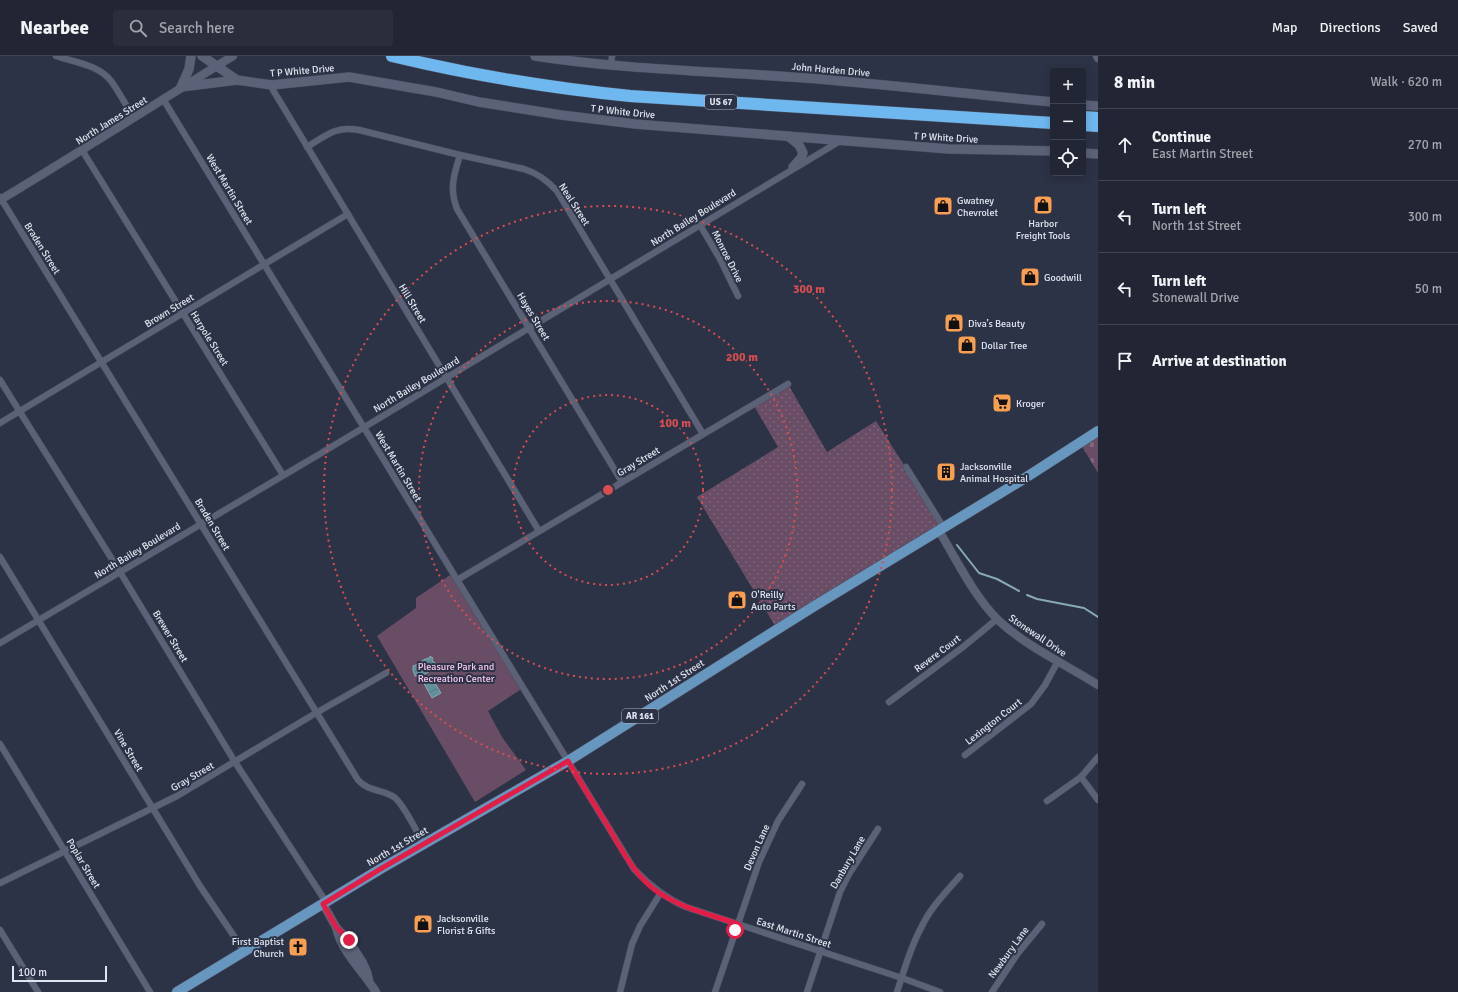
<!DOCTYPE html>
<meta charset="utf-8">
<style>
:root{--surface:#222634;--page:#2a2e3c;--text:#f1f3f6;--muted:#a2a5ac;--line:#3f434f}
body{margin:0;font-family:Signika,sans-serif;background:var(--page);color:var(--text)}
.controls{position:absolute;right:12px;top:12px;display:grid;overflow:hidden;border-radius:4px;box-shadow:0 2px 10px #0003}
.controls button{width:36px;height:36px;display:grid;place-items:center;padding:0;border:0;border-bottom:1px solid var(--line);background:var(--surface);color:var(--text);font:20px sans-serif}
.scale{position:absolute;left:12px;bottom:10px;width:95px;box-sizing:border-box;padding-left:4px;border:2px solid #e1e5f1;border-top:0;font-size:11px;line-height:14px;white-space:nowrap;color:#e1e5f1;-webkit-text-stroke:3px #2d3346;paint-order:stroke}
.stop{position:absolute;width:12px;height:12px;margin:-9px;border:3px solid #e11d48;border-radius:50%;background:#fff}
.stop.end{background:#e11d48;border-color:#fff;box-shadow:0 1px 4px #0008}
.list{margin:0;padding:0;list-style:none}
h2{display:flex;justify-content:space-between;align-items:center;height:52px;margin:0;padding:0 16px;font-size:17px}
h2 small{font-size:13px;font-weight:400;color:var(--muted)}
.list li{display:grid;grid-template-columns:26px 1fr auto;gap:12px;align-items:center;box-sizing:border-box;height:72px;padding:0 16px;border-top:1px solid var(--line)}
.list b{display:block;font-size:15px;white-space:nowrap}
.list p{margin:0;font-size:13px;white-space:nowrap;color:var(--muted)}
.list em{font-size:13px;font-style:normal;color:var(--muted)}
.icon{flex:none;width:22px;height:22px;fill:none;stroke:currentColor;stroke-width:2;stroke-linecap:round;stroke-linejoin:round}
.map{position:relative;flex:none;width:1098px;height:936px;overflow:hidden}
header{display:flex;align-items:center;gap:24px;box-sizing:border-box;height:56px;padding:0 20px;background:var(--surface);border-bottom:1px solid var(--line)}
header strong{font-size:19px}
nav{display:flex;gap:22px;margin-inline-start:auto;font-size:14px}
.search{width:280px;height:36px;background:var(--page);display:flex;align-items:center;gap:10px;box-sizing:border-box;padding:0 14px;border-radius:4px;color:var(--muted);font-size:15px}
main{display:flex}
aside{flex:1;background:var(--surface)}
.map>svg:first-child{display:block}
</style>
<header>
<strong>Nearbee</strong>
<div class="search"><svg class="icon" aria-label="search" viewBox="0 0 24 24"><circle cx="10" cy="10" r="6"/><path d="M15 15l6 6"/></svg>Search here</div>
<nav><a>Map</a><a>Directions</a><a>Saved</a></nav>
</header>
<main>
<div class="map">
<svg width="1098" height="936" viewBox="0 0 1098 936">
<defs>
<pattern id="grass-dots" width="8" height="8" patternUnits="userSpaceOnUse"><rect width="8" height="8" fill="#694d65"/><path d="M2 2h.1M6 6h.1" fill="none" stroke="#7e667c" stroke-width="1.8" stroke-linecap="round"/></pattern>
<pattern id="cemetery-stones" width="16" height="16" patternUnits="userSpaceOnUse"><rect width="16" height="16" fill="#694d65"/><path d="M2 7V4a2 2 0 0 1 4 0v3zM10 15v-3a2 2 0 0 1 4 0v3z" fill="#7e667c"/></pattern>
<pattern id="water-waves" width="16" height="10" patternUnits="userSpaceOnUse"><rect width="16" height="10" fill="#61909b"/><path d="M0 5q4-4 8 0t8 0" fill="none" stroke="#57767e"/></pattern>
</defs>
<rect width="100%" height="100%" fill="#2d3346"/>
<path fill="url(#grass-dots)" d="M788,328L827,396L876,365L944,472L777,573L697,441L778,391L753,348Z"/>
<path fill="url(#cemetery-stones)" d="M1098,375V417L1080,387Z"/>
<path fill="#694d65" d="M453,517L523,632L488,655L502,681L526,714L475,746L377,580L416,552V542Z"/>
<g fill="url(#water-waves)" stroke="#87aab5">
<path d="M430,600L433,602L432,604L435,607C434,614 422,622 415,620L413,614V610C420,608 423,602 430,602Z"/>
<path d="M430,619L441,637L432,642L422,624Z"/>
</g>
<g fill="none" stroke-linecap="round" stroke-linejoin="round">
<g stroke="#87aab5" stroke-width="2">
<path d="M957,489L979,517L997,523L1019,535"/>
<path d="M1027,539L1037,543L1084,552L1098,561"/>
</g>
<defs>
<g id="minor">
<path d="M56,0C74,6 99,9 111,25C120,37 126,50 134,62"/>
<path d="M611,10L612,0"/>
<path d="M272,29L273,34L539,475"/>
<path d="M163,43L634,813C650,830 665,842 686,851L902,922L940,936"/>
<path d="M307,91C327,79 335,70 359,74L460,99L524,113C537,117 547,124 557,135L703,378"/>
<path d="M82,94L283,419"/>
<path d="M460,99C454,119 449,132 457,153L622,426"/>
<path d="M0,141L358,724C369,736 382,733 394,741C404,748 417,777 424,788"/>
<path d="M700,169L720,203L738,240"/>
<path d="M0,324L120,516L235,706L326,846"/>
<path d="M0,367L348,158"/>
<path d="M906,411L944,472"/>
<path d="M0,501L200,830L244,895"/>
<path d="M457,524L788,328"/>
<path d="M0,587L318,399L840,85"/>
<path d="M889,646L963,591L997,563"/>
<path d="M0,688L150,936"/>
<path d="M965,699L1031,648L1045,629L1058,605"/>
<path d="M1081,721L1098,744"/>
<path d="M1047,745L1081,721L1098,701"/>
<path d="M0,827L177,740L316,657L386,617"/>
<path d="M0,874L38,936"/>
<path d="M620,936L632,888L640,870L660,838"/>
<path d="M715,936L759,806L778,765L802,728"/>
<path d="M807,936L840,836L849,818L878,773"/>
<path d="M897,936C904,915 910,892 921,872C930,852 946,836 960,820"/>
<path d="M992,936L1018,897L1042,868"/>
</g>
<g id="tertiary">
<path d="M1097,0L1098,2"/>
<path d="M0,144C78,97 155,48 233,0"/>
<path d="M939,475C957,504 973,539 998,564C1027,591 1065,608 1098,629"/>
<path d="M323,848L336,871L349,885L363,907L367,916L369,924"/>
<path d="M336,871C341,896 363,915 376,936"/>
</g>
<g id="secondary">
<path d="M202,0L237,24L272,29L349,21L436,36L479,46L561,59L635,68L949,93L1053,95"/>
<path d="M535,0C620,13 705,15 791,21C878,27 966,38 1053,46"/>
<path d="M181,31L237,24"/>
<path d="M181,31L189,13L191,0"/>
<path d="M1083,49L1098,50"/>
<path d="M788,80L799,89L803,97L801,102L793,111"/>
<path d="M1083,97L1098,98"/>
</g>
<path id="primary" d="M177,936L382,812L568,705L816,549L1022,424L1098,375"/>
<g id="motorway">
<path d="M392,0C471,19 550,32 630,40L1053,67"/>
<path d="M1083,61L1098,62"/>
<path d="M1083,69L1098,70"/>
</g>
</defs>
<use href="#minor" stroke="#4b4f5f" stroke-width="7"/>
<use href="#tertiary" stroke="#4b4f5f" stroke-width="9"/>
<use href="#secondary" stroke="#4b4f5f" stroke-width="10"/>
<use href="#primary" stroke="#4b4f5f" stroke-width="11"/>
<use href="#motorway" stroke="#4b4f5f" stroke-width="13"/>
<use href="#minor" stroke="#5b6277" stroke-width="6"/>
<use href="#tertiary" stroke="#5b6277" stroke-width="8"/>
<use href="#secondary" stroke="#5b6277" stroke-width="9"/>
<use href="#primary" stroke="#6796bf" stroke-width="10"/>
<use href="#motorway" stroke="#6fb8ef" stroke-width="12"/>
</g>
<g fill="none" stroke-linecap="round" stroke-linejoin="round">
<path stroke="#e11d48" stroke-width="5" d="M349,884L336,871L323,848L382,812L568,705C580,726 593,746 606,767C621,792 635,822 661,838C684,853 712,859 738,868L735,874"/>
</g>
<g fill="none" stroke="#d84e50" stroke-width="2" stroke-dasharray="2 4">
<circle cx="608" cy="434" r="95"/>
<circle cx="608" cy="434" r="189"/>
<circle cx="608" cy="434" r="284"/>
</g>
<defs>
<symbol id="shop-square" viewBox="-11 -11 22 22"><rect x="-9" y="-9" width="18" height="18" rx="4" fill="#fa9f4f" stroke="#2d3346"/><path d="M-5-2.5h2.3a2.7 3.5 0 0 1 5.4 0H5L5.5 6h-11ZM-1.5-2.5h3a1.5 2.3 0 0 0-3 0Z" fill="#111"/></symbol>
<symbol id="supermarket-square" viewBox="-11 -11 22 22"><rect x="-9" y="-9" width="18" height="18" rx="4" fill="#fa9f4f" stroke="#2d3346"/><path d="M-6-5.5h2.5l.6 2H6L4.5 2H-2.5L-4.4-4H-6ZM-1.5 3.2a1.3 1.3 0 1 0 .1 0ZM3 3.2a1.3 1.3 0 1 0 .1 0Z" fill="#111"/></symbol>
<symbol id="building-square" viewBox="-11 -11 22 22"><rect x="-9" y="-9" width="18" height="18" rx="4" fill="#fa9f4f" stroke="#2d3346"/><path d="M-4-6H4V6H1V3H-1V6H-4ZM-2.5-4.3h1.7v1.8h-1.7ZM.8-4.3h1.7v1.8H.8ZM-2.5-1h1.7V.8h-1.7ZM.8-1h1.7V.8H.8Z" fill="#111"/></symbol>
<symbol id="church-square" viewBox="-11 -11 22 22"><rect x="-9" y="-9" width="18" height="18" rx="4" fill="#fa9f4f" stroke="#2d3346"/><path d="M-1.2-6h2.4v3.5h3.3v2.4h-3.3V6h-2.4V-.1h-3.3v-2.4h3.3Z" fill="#111"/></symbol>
</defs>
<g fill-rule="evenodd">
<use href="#shop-square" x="1032" y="138" width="22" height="22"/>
<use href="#shop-square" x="932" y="139" width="22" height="22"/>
<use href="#shop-square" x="1019" y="210" width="22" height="22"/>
<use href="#shop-square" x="943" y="256" width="22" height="22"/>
<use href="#shop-square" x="956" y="278" width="22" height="22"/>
<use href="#supermarket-square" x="991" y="336" width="22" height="22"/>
<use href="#building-square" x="935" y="405" width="22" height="22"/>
<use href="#shop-square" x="726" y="533" width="22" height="22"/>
<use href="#shop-square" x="412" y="857" width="22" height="22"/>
<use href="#church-square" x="287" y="880" width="22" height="22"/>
</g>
<g text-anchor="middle" stroke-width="4" stroke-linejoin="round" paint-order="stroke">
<g fill="#2d3346" stroke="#abb0be" stroke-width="1">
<rect x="705" y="39" width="32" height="14" rx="3"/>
<rect x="622" y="653" width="36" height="14" rx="3"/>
</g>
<g font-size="9" font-weight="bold" fill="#e1e5f1">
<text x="721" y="49">US 67</text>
<text x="640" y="663">AR 161</text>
</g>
<g font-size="10" fill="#e1e5f1" stroke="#2d3346">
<text transform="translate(831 13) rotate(5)" y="4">John Harden Drive</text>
<text transform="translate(302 14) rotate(-5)" y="4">T P White Drive</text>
<text transform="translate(623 55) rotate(6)" y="4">T P White Drive</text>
<text transform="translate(111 64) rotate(-32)" y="4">North James Street</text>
<text transform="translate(946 81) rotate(3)" y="4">T P White Drive</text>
<text transform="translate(230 133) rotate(59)" y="4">West Martin Street</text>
<text transform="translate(575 148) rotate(57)" y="4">Neal Street</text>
<text transform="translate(693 161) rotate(-32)" y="4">North Bailey Boulevard</text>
<text transform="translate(43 192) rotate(58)" y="4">Braden Street</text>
<text transform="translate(728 200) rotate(63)" y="4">Monroe Drive</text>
<text transform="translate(413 247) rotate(59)" y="4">Hill Street</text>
<text transform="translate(169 254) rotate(-31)" y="4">Brown Street</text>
<text transform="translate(534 260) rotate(59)" y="4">Hayes Street</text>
<text transform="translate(210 282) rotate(58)" y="4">Harpole Street</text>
<text transform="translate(416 328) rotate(-31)" y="4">North Bailey Boulevard</text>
<text transform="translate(638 405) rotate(-31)" y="4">Gray Street</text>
<text transform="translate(399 410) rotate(59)" y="4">West Martin Street</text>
<text transform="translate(213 468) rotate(59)" y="4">Braden Street</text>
<text transform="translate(137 494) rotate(-31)" y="4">North Bailey Boulevard</text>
<text transform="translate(1038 579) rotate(34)" y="4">Stonewall Drive</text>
<text transform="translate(171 580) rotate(59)" y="4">Brewer Street</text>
<text transform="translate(937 597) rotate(-37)" y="4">Revere Court</text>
<text transform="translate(674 624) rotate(-33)" y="4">North 1st Street</text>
<text transform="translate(993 665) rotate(-38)" y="4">Lexington Court</text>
<text transform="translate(129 694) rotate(59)" y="4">Vine Street</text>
<text transform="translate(192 720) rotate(-30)" y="4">Gray Street</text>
<text transform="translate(397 790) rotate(-30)" y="4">North 1st Street</text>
<text transform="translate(756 791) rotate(-66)" y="4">Devon Lane</text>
<text transform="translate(847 806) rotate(-60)" y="4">Danbury Lane</text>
<text transform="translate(84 807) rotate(59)" y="4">Poplar Street</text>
<text transform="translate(794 876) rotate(18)" y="4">East Martin Street</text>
<text transform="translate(1008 896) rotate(-54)" y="4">Newbury Lane</text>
</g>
<g font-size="10" fill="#e1e5f1" stroke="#2d3346" text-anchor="start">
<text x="957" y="148">Gwatney<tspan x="957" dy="12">Chevrolet</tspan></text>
<text x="1043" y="171" text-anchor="middle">Harbor<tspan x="1043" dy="12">Freight Tools</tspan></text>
<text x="1044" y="225">Goodwill</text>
<text x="968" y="271">Diva’s Beauty</text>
<text x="981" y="293">Dollar Tree</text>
<text x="1016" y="351">Kroger</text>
<text x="960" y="414">Jacksonville<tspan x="960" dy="12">Animal Hospital</tspan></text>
<text x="751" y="542">O'Reilly<tspan x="751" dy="12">Auto Parts</tspan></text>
<text x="437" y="866">Jacksonville<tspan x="437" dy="12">Florist &amp; Gifts</tspan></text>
<text x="284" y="889" text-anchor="end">First Baptist<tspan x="284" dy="12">Church</tspan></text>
</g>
<g font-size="10" fill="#fac5f2" stroke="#2d3346">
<text x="456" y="614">Pleasure Park and<tspan x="456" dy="12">Recreation Center</tspan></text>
</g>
</g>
<circle cx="608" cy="434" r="6" fill="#d84e50" stroke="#2d3346" stroke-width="2"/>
<g font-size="12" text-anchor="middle" font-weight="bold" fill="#d84e50" stroke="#2d3346" stroke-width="4" stroke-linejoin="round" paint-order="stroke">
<text x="809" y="237">300 m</text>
<text x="742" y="305">200 m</text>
<text x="675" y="371">100 m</text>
</g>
</svg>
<div class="controls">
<button>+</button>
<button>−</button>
<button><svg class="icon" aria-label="locate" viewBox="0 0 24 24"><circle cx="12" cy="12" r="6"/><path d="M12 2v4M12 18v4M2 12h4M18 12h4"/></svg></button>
</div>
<div class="scale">100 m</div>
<div class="stop" style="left:735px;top:874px"></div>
<div class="stop end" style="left:349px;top:884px"></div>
</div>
<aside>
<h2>8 min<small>Walk · 620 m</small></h2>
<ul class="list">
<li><svg class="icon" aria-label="ahead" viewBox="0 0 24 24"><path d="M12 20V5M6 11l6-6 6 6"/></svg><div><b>Continue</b><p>East Martin Street</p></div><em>270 m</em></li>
<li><svg class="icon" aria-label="left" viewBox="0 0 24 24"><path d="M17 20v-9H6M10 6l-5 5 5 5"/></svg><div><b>Turn left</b><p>North 1st Street</p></div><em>300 m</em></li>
<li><svg class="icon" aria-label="left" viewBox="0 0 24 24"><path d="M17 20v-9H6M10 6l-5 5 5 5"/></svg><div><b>Turn left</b><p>Stonewall Drive</p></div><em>50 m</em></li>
<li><svg class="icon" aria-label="arrive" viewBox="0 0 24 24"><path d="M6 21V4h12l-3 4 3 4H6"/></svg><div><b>Arrive at destination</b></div></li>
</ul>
</aside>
</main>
